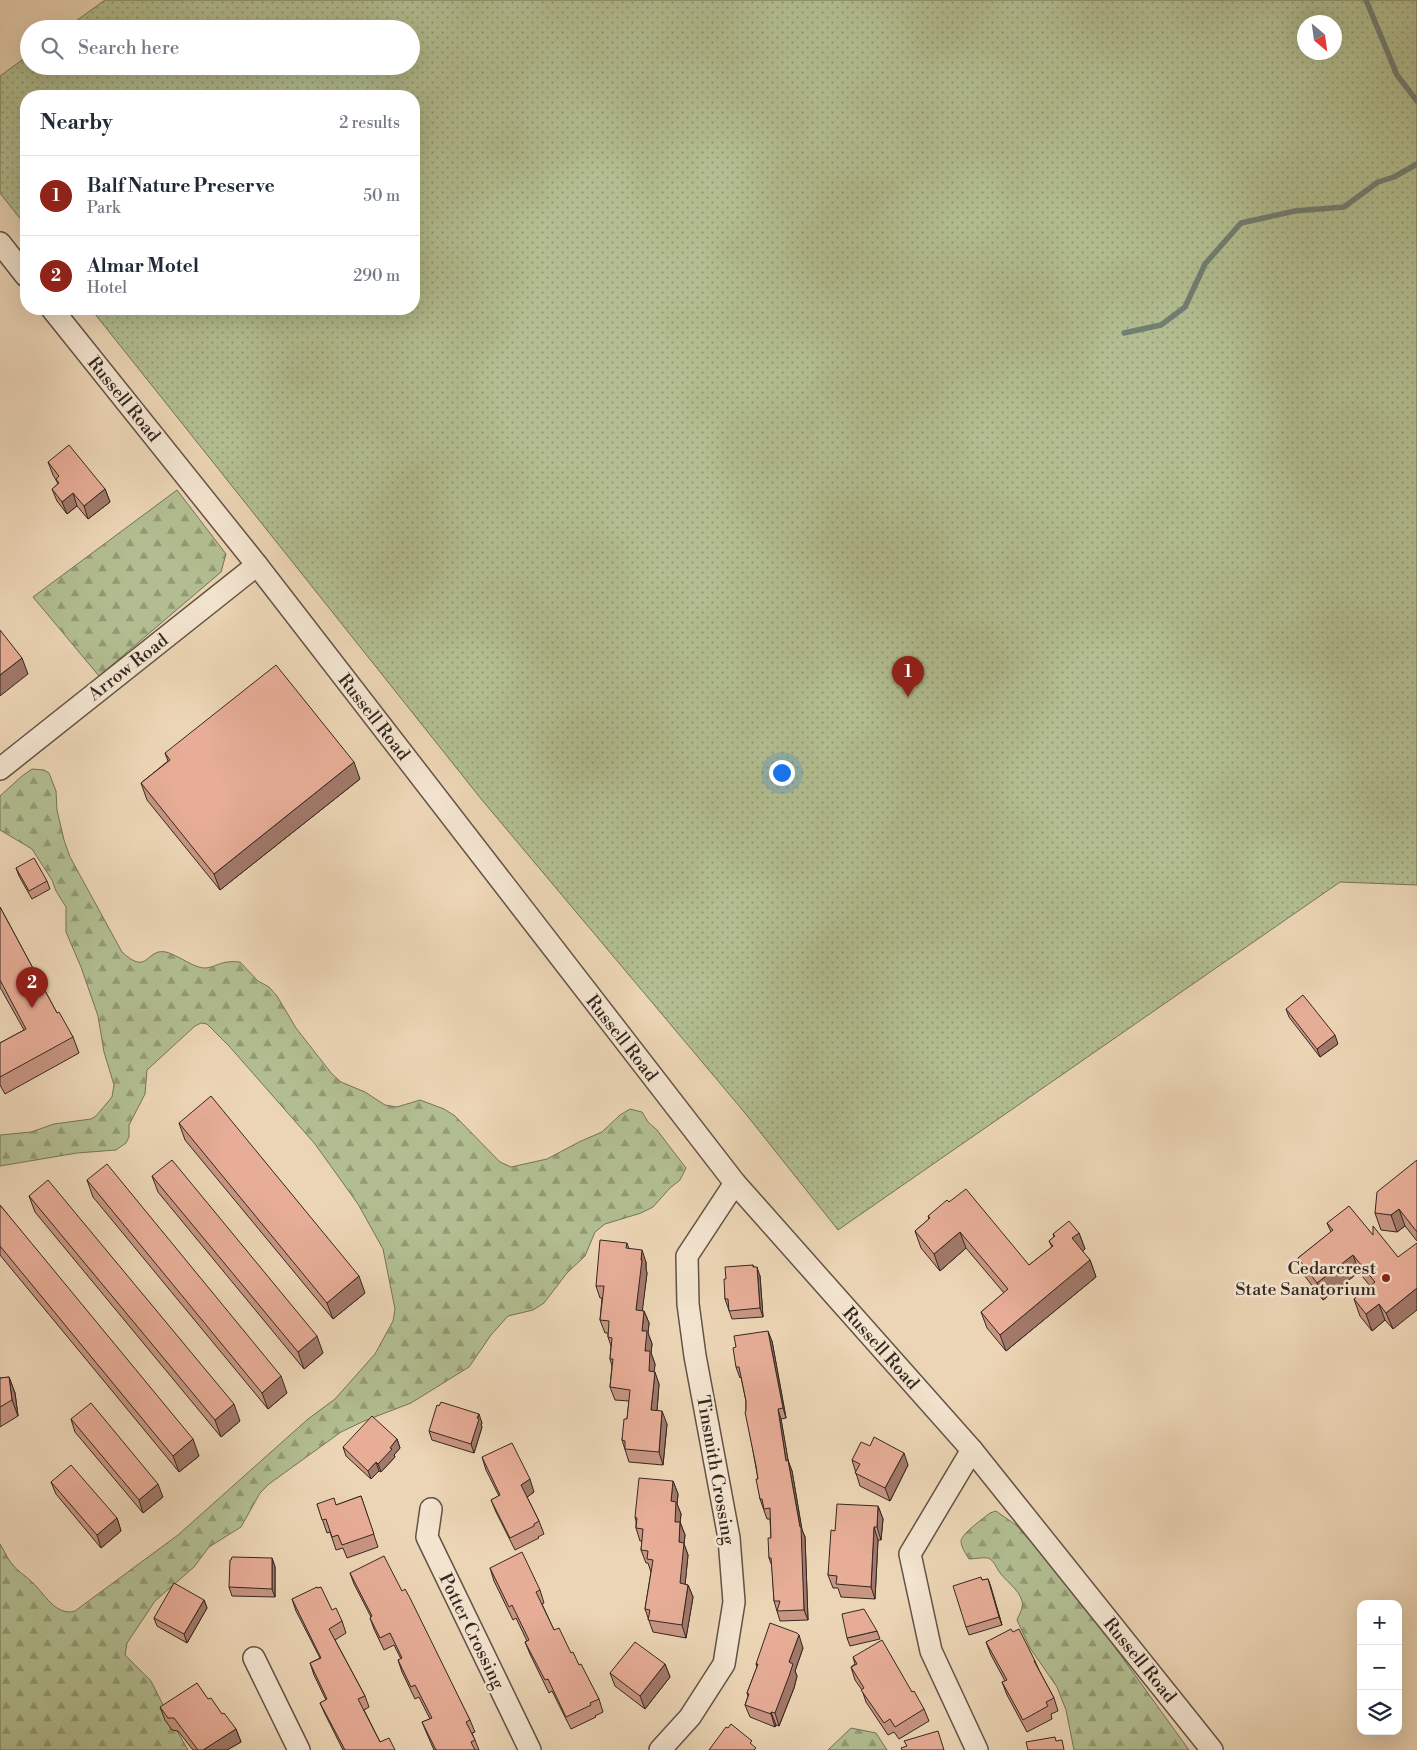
<!DOCTYPE html>
<meta charset="utf-8">
<style>
:root{--surface:#fff;--page:#f2f2f3;--text:#1f2937;--muted:#747a83;--line:#e0e1e3;--accent:#8f2418}
body{margin:0;font-family:"Libre Bodoni",serif;background:var(--page);color:var(--text)}
.controls{position:absolute;right:15px;bottom:15px;display:grid;overflow:hidden;border-radius:10px;box-shadow:0 5px 20px #0002}
.controls button{width:45px;height:45px;display:grid;place-items:center;padding:0;border:0;border-bottom:1px solid var(--line);background:var(--surface);color:var(--text);font:25px sans-serif}
.compass{position:absolute;left:1297px;top:15px;width:45px;height:45px;border-radius:50%;background:var(--surface);box-shadow:0 5px 20px #0002;rotate:151deg}
.you{position:absolute;left:781px;top:772px;width:18px;height:18px;margin:-12px;border:4px solid #fff;border-radius:50%;background:#1a73e8;box-shadow:0 0 0 8px #1a73e833}
.badge{display:grid;place-items:center;width:32px;height:32px;border-radius:50%;background:var(--accent);color:#fff;font-size:16px;font-weight:700}
.pin{position:absolute;translate:-50% -41px;filter:drop-shadow(0 1px 2px #0008)}
.pin::after{content:'';position:absolute;top:26px;width:18px;height:15px;background:inherit;clip-path:polygon(0 0,100% 0,50% 100%)}
.list{margin:0;padding:0;list-style:none}
h2{display:flex;justify-content:space-between;align-items:center;height:65px;margin:0;padding:0 20px;font-size:21px}
h2 small{font-size:16px;font-weight:400;color:var(--muted)}
.list li{display:grid;grid-template-columns:32px 1fr auto;gap:15px;align-items:center;box-sizing:border-box;height:80px;padding:0 20px;border-top:1px solid var(--line)}
.list b{display:block;font-size:19px;white-space:nowrap}
.list p{margin:0;font-size:16px;white-space:nowrap;color:var(--muted)}
.list em{font-size:16px;font-style:normal;color:var(--muted)}
.icon{flex:none;width:28px;height:28px;fill:none;stroke:currentColor;stroke-width:2;stroke-linecap:round;stroke-linejoin:round}
.map{position:relative;flex:none;width:1417px;height:1750px;overflow:hidden}
.search{position:absolute;background:var(--surface);box-shadow:0 5px 20px #0002;left:20px;top:20px;width:400px;height:55px;display:flex;align-items:center;gap:12px;box-sizing:border-box;padding:0 18px;border-radius:28px;color:var(--muted);font-size:19px}
.panel{position:absolute;background:var(--surface);box-shadow:0 5px 20px #0002;left:20px;top:90px;width:400px;height:225px;border-radius:20px}
.map>svg:first-child{display:block}
</style>
<div class="map">
<svg width="1417" height="1750" viewBox="0 0 1417 1750">
<defs>
<pattern id="forest-firs" width="22" height="20" patternUnits="userSpaceOnUse" patternTransform="scale(1.25)"><rect width="22" height="20" fill="#b2be91"/><path d="M5 1l3.5 6h-7zM16 11l3.5 6h-7z" fill="#929a76"/></pattern>
<pattern id="park-dots" width="8" height="8" patternUnits="userSpaceOnUse" patternTransform="scale(1.25)"><rect width="8" height="8" fill="#b2be91"/><path d="M2 2h.1M6 6h.1" fill="none" stroke="#929a76" stroke-width="1.8" stroke-linecap="round"/></pattern>
</defs>
<rect width="100%" height="100%" fill="#ecd5b5"/>
<filter id="stains"><feTurbulence type="fractalNoise" baseFrequency=".004" numOctaves="4"/><feColorMatrix values="0 0 0 0 .2 0 0 0 0 .09 0 0 0 0 .02 0 0 0 .5 -.17"/></filter>
<radialGradient id="worn" r=".72"><stop offset=".6" stop-color="#630" stop-opacity="0"/><stop offset="1" stop-color="#630" stop-opacity=".3"/></radialGradient>
<g fill="url(#forest-firs)" stroke="#747359">
<path d="M177,490L226,554L221,572L99,676L33,597Z"/>
<path d="M32,769L44,770L49,773L56,791L57,810L64,840L70,857L122,952C149,977 145,948 166,952C178,955 195,969 206,968C214,967 221,962 229,962C232,961 237,962 240,962L258,981L269,987L277,996L296,1028L332,1074L341,1082L365,1092L385,1105L397,1107L420,1100L444,1109L455,1116L500,1162L511,1167L547,1159L579,1142L602,1132L620,1115L630,1109L642,1112L648,1122L657,1130L686,1168L680,1180L670,1188L653,1207L641,1213L605,1224L595,1232L585,1256L567,1273L544,1303L533,1310L508,1316L491,1335L469,1367L411,1403L364,1421L341,1432L269,1484L260,1493L241,1527L209,1547L194,1567L155,1601L127,1643L125,1655L151,1681L169,1717L188,1750H0V1544C4,1550 7,1558 12,1564C17,1571 26,1576 32,1582C44,1593 56,1617 75,1611L178,1535L308,1419L335,1399L375,1354L393,1321L395,1309L383,1249L358,1204L315,1144L229,1046L207,1024L201,1023L195,1026L147,1070L145,1094L129,1125V1137L126,1143L116,1150L77,1153L0,1166V1135L31,1132L54,1124L91,1119L96,1116L112,1097L114,1085L104,1052L98,1016L81,967L66,932V907L56,891L52,880L32,849L0,830V796L22,776Z"/>
<path d="M996,1511L1016,1525L1075,1592L1189,1750H1074L1066,1710L1057,1687L1030,1648L1017,1620C1019,1614 1024,1608 1022,1601C1019,1589 1005,1581 998,1570C996,1566 993,1560 988,1558C983,1557 974,1559 969,1559C966,1554 961,1547 961,1541C962,1533 984,1518 990,1513Z"/>
<path d="M851,1728L876,1733L887,1750H828Z"/>
</g>
<path fill="url(#park-dots)" stroke="#747359" fill-rule="evenodd" d="M105,0H1417V885L1340,882L838,1230L745,1113L482,800L91,309H414V96H26V226L0,193V76L29,55V66H411V29H65ZM1304,22H1334V52H1304Z"/>
<g fill="none" stroke-linecap="round" stroke-linejoin="round">
<g stroke="#717f73" stroke-width="5.5">
<path d="M1366,0L1397,75L1417,101"/>
<path d="M1124,333L1161,325L1185,307L1205,264L1241,223L1295,211L1344,207L1378,182L1394,177L1417,164"/>
</g>
<defs>
<g id="minor">
<path d="M0,243L26,276"/>
<path d="M52,309L257,565L735,1183L972,1450L1212,1750"/>
<path d="M0,769L257,565"/>
<path d="M972,1450L910,1554L931,1651L977,1750"/>
<path d="M431,1509L427,1537L530,1750"/>
<path d="M254,1658L299,1750"/>
<path d="M660,1750L690,1717L724,1664L734,1602L729,1538L695,1356L688,1304L687,1256L735,1183"/>
</g>
</defs>
<use href="#minor" stroke="#635346" stroke-width="24"/>
<use href="#minor" stroke="#f3e4cf" stroke-width="21"/>
</g>
<g fill="#c79582" stroke="#352821">
<path d="M48,462L105,489L110,502L88,519L77,506L67,514L57,501L52,489L58,484L56,480L53,475Z"/>
<path d="M165,753L360,779L220,890L147,800L141,783L168,761Z"/>
<path d="M16,868L47,881L50,889L32,899L19,876Z"/>
<path d="M0,907L57,1013L73,1037L79,1053L5,1094L0,1085V1043L24,1030L1,989L0,988Z"/>
<path d="M1286,1009L1338,1044L1320,1057L1289,1017Z"/>
<path d="M179,1123L365,1293L333,1319L185,1140Z"/>
<path d="M1417,1160V1241L1405,1226L1397,1232L1381,1230L1375,1213Z"/>
<path d="M152,1176L323,1353L304,1369L158,1192Z"/>
<path d="M87,1180L287,1393L268,1409L93,1197Z"/>
<path d="M29,1196L240,1421L221,1437L35,1212Z"/>
<path d="M949,1202L1029,1265L1052,1247L1049,1241L1054,1237L1053,1234L1079,1233L1085,1249L1082,1251L1090,1260L1096,1277L1006,1351L987,1328L981,1312L1004,1293L966,1248L940,1271L921,1248L915,1231L929,1219L928,1216Z"/>
<path d="M0,1205L199,1456L179,1472L0,1255Z"/>
<path d="M1327,1223L1373,1235L1398,1257L1393,1329L1385,1320L1372,1331L1360,1316L1354,1299L1370,1286L1359,1272L1323,1300L1304,1275L1298,1258L1331,1232Z"/>
<path d="M627,1243L629,1249L646,1262V1270L647,1273L642,1310L644,1311L649,1323L648,1333L652,1344L651,1353L655,1364L654,1372L659,1384L657,1411L667,1424L663,1465L629,1462L622,1440L627,1419L629,1401L615,1400L610,1387L612,1366L610,1359L611,1346L608,1337V1333H605L600,1320L602,1298H600L596,1286Z"/>
<path d="M753,1265L760,1276L763,1317L732,1319L725,1299L726,1279Z"/>
<path d="M772,1341L786,1418L781,1419L788,1461L792,1471L802,1530L805,1537L808,1620L780,1621L774,1601L772,1566L769,1558L771,1538L770,1519H767L760,1499L758,1479L746,1411V1401L741,1377L740,1378L736,1367Z"/>
<path d="M9,1377L15,1393L18,1416L0,1427V1378Z"/>
<path d="M71,1419L163,1497L143,1513L75,1432Z"/>
<path d="M482,1423L481,1425L482,1427L474,1453L432,1440L429,1431Z"/>
<path d="M397,1439L400,1448L394,1455L395,1457L381,1472L379,1471L371,1479L346,1456L343,1447Z"/>
<path d="M870,1446L908,1465L890,1501L860,1486L852,1460Z"/>
<path d="M482,1457L534,1492L527,1497L539,1521L544,1534L538,1537L539,1538L515,1550L496,1512L491,1500L499,1496L486,1470Z"/>
<path d="M673,1481L678,1494L677,1504L681,1514L680,1522L685,1535L684,1544L688,1555L685,1584L688,1585L693,1597L686,1638L653,1632L645,1609L651,1572L648,1563H646L641,1550L642,1541H640L636,1528V1521L635,1517Z"/>
<path d="M51,1482L117,1518L121,1531L101,1548L56,1494Z"/>
<path d="M361,1496L378,1547L347,1558L343,1548L336,1550L330,1532L327,1533L317,1504L336,1505Z"/>
<path d="M878,1506L883,1519L881,1540H878L875,1599L841,1597L838,1588H833L828,1575L835,1531Z"/>
<path d="M272,1558L275,1567V1597L232,1596L229,1587Z"/>
<path d="M490,1568L540,1590L544,1603L542,1604L554,1630L579,1665L599,1699L603,1712L595,1716L596,1717L571,1729L552,1691L549,1693L530,1654L525,1642L527,1641L516,1618L513,1620L494,1581Z"/>
<path d="M350,1573L402,1591L470,1720L475,1732L472,1733L479,1750H434L427,1734L422,1722L430,1719L419,1697L415,1699L402,1672L398,1660L401,1659L394,1645L384,1650L374,1629L370,1618L371,1617L354,1584Z"/>
<path d="M988,1579L1002,1625L969,1635L966,1627L982,1580Z"/>
<path d="M292,1599L332,1610L342,1621L346,1633L335,1640L365,1696L369,1707L364,1710L380,1742L395,1750H343L325,1714L320,1703L326,1700L314,1675L310,1663L320,1658L296,1611Z"/>
<path d="M204,1600L207,1608L187,1643L157,1626L154,1618Z"/>
<path d="M877,1631L880,1639L850,1646L847,1638Z"/>
<path d="M1013,1632L1035,1661L1040,1672L1054,1698L1058,1711L1051,1714L1052,1719L1027,1732L1007,1695L1002,1682L1005,1681L991,1655L986,1642Z"/>
<path d="M803,1648L795,1671L797,1676L794,1688L779,1726L776,1725L775,1727L750,1717L745,1705L748,1696L747,1693L757,1667L756,1664Z"/>
<path d="M853,1657L912,1692L924,1709L929,1721L899,1739L894,1732L888,1735L866,1702L862,1690L855,1680L851,1667L855,1664Z"/>
<path d="M665,1664L670,1677L645,1709L615,1686L610,1673Z"/>
<path d="M208,1699L236,1729L241,1742L227,1750H193L178,1731L172,1730L165,1720L160,1707Z"/>
</g>
<g fill="#a2796a" stroke="#352821">
<path d="M105,489L110,502L88,519L84,506Z"/>
<path d="M73,493L77,506L67,514L62,502Z"/>
<path d="M22,658L28,674L0,696V675Z"/>
<path d="M354,762L360,779L220,890L214,874Z"/>
<path d="M1335,1035L1338,1044L1320,1057L1317,1049Z"/>
<path d="M1399,1209L1405,1226L1397,1232L1391,1215Z"/>
<path d="M960,1232L966,1248L940,1271L934,1254Z"/>
<path d="M1079,1233L1085,1249L1078,1255L1072,1238Z"/>
<path d="M642,1250L646,1262V1269L647,1273L641,1322L636,1310Z"/>
<path d="M1353,1255L1359,1272L1323,1300L1317,1283Z"/>
<path d="M1090,1260L1096,1277L1006,1351L1000,1335Z"/>
<path d="M757,1267L760,1276L763,1317L760,1308Z"/>
<path d="M359,1276L365,1293L333,1319L327,1303Z"/>
<path d="M1417,1288V1310L1393,1329L1386,1313Z"/>
<path d="M1379,1304L1385,1320L1372,1331L1366,1314Z"/>
<path d="M644,1311L649,1323L648,1333L652,1344L651,1353L655,1364L653,1384L649,1371L642,1331Z"/>
<path d="M768,1331L772,1341L786,1418L783,1408Z"/>
<path d="M317,1336L323,1353L304,1369L298,1352Z"/>
<path d="M655,1372L659,1384L656,1423L651,1410Z"/>
<path d="M281,1376L287,1393L268,1409L262,1393Z"/>
<path d="M9,1377L15,1393L18,1416L12,1400Z"/>
<path d="M234,1404L240,1421L221,1437L215,1420Z"/>
<path d="M778,1409L781,1419L790,1471L786,1461Z"/>
<path d="M662,1411L667,1424L663,1465L659,1452Z"/>
<path d="M479,1414L482,1423L481,1425L482,1427L474,1453L471,1444Z"/>
<path d="M193,1439L199,1456L179,1472L173,1456Z"/>
<path d="M397,1439L400,1448L394,1455L395,1457L381,1472L378,1464L390,1448Z"/>
<path d="M904,1453L908,1465L890,1501L885,1488Z"/>
<path d="M788,1460L792,1471L802,1530L805,1537L808,1620L804,1610L800,1527Z"/>
<path d="M376,1462L379,1471L371,1479L368,1471Z"/>
<path d="M530,1479L534,1492L526,1498L521,1485Z"/>
<path d="M673,1481L678,1494L677,1504L681,1514L679,1534L675,1522L671,1501Z"/>
<path d="M158,1484L163,1497L143,1513L139,1500Z"/>
<path d="M878,1506L883,1519L881,1540L877,1527Z"/>
<path d="M117,1518L121,1531L101,1548L97,1535Z"/>
<path d="M680,1522L685,1535L684,1544L688,1555L684,1596L680,1583L679,1542Z"/>
<path d="M874,1527L878,1540L875,1599L871,1587Z"/>
<path d="M272,1558L275,1567V1597L272,1589Z"/>
<path d="M988,1579L991,1587L1002,1625L999,1617Z"/>
<path d="M688,1585L693,1597L686,1638L682,1625Z"/>
<path d="M204,1600L207,1608L187,1643L184,1634Z"/>
<path d="M799,1635L803,1648L795,1671L797,1676L794,1688L779,1726L775,1713L789,1662Z"/>
<path d="M665,1664L670,1677L645,1709L640,1696Z"/>
<path d="M771,1712L776,1725L775,1727L771,1714Z"/>
<path d="M236,1729L241,1742L227,1750H203Z"/>
</g>
<g fill="#e7ad97" stroke="#352821">
<path d="M69,445L105,489L84,506L73,493L62,502L52,489L59,483L56,479L59,476L48,462Z"/>
<path d="M0,630L22,658L0,675Z"/>
<path d="M276,665L354,762L214,874L141,783L170,760L165,753Z"/>
<path d="M34,858L47,881L29,891L16,868Z"/>
<path d="M0,907L57,1013L59,1012L73,1037L0,1077V1043L26,1029L0,980Z"/>
<path d="M1303,995L1335,1035L1317,1049L1286,1009Z"/>
<path d="M211,1096L359,1276L327,1303L179,1123Z"/>
<path d="M172,1160L317,1336L298,1352L152,1176Z"/>
<path d="M1417,1160V1232L1399,1209L1391,1215L1375,1213L1377,1192Z"/>
<path d="M107,1164L281,1376L262,1393L87,1180Z"/>
<path d="M48,1180L234,1404L215,1420L29,1196Z"/>
<path d="M966,1189L1029,1265L1053,1246L1049,1241L1055,1236L1053,1234L1069,1221L1079,1233L1072,1238L1090,1260L1000,1335L981,1312L1008,1289L960,1232L934,1254L915,1231L930,1218L928,1216L947,1200L949,1202Z"/>
<path d="M0,1205L193,1439L173,1456L0,1246Z"/>
<path d="M1349,1206L1373,1235V1226L1398,1257L1417,1243V1288L1386,1313L1379,1304L1366,1314L1354,1299L1375,1282L1353,1255L1317,1283L1298,1258L1333,1230L1327,1223Z"/>
<path d="M600,1240L627,1243L626,1248L642,1250L641,1260H642L636,1310L644,1311L642,1331H647L645,1351H650L649,1371L655,1372L651,1410L662,1411L659,1452L625,1449V1441L622,1440L624,1419H627L630,1390L610,1387L613,1359H610L612,1338L608,1337L609,1321L600,1320L604,1286H596Z"/>
<path d="M753,1265V1267H757L760,1308L729,1311L728,1299H725L724,1279H726L725,1267Z"/>
<path d="M768,1331L783,1408L778,1409L786,1461L788,1460L800,1527H801L804,1610L777,1611L780,1601H774L771,1558H769L768,1538H771L770,1508L764,1509L762,1499H760L756,1479H758L756,1466L745,1412L746,1411V1401L739,1367H736L733,1348L736,1347L734,1336Z"/>
<path d="M9,1377L12,1400L0,1407V1378Z"/>
<path d="M441,1402L479,1414L477,1418L479,1419L471,1444L429,1431L437,1405L439,1406Z"/>
<path d="M91,1403L158,1484L139,1500L71,1419Z"/>
<path d="M372,1416L397,1439L390,1448L392,1449L378,1464L376,1462L368,1471L343,1447Z"/>
<path d="M874,1437L904,1453L885,1488L855,1473L860,1464L852,1460L861,1442L870,1446Z"/>
<path d="M512,1443L530,1479L521,1485L539,1521L534,1524V1526L510,1538L491,1500L500,1495L482,1457Z"/>
<path d="M71,1465L117,1518L97,1535L51,1482Z"/>
<path d="M639,1478L673,1481L671,1501L676,1502L675,1522H680L679,1542L684,1543L680,1583L688,1585L682,1625L648,1620L650,1610L645,1609L653,1560L647,1559L648,1551L641,1550L643,1529L636,1528L637,1518L635,1517Z"/>
<path d="M361,1496L374,1534L342,1545L338,1535L332,1537L326,1519L322,1520L317,1504L334,1498L336,1505Z"/>
<path d="M837,1504L878,1506L877,1527H874L871,1587L836,1584L837,1576L828,1575L831,1530L835,1531Z"/>
<path d="M522,1552L540,1590L536,1592L554,1630L559,1628L571,1653L573,1652L579,1665L581,1664L599,1699L590,1703L591,1705L566,1717L548,1679L545,1680L525,1642L529,1640L512,1605L509,1607L490,1568Z"/>
<path d="M384,1556L402,1591L405,1589L410,1598L470,1720L466,1722L475,1740L471,1742L475,1750H436L422,1722L432,1718L415,1685L411,1687L398,1660L402,1658L390,1633L380,1638L370,1618L372,1616L350,1573Z"/>
<path d="M232,1557L272,1558V1589L229,1587L230,1560H231Z"/>
<path d="M981,1577L982,1580L988,1579L999,1617L966,1627L953,1586Z"/>
<path d="M174,1583L204,1600L184,1634L154,1618Z"/>
<path d="M317,1587V1588L321,1587L332,1610L336,1608L342,1621L329,1629L365,1696L358,1699L380,1742L389,1738L395,1750H345L320,1703L327,1699L310,1663L321,1658L292,1599Z"/>
<path d="M864,1609L877,1631L847,1638L842,1614Z"/>
<path d="M770,1623L797,1633L799,1635L789,1662L793,1664L789,1676L775,1713L771,1712V1714L745,1705L749,1694L747,1693L758,1664H756Z"/>
<path d="M1011,1629L1013,1632L1019,1629L1035,1661H1034L1054,1698L1046,1702L1048,1706L1023,1720L1002,1682L1007,1680L986,1642Z"/>
<path d="M882,1640L912,1692L914,1691L924,1709L895,1727L890,1719L884,1723L861,1690L864,1688L851,1667L857,1664L853,1657Z"/>
<path d="M635,1642L665,1664L640,1696L610,1673Z"/>
<path d="M197,1683L208,1699L211,1698L222,1714L224,1713L236,1729L203,1750H198L174,1718H168L160,1707Z"/>
<path d="M731,1724L752,1741L750,1743L756,1748L754,1750H709L726,1727L728,1728Z"/>
<path d="M938,1731L944,1750H902L901,1748L907,1746L904,1741Z"/>
<path d="M1055,1737L1056,1741L1062,1740L1064,1750H1028L1026,1742Z"/>
</g>
<circle fill="#8f2418" stroke="#f3e4cf" stroke-width="2" cx="1386" cy="1278" r="5"/>
<g text-anchor="middle" stroke-width="5" stroke-linejoin="round" paint-order="stroke">
<g font-size="18" fill="#352821" stroke="#f3e4cf">
<text transform="translate(124 399) rotate(51)" y="6">Russell Road</text>
<text transform="translate(128 667) rotate(-38)" y="6">Arrow Road</text>
<text transform="translate(374 717) rotate(52)" y="6">Russell Road</text>
<text transform="translate(622 1038) rotate(52)" y="6">Russell Road</text>
<text transform="translate(881 1348) rotate(48)" y="6">Russell Road</text>
<text transform="translate(716 1470) rotate(80)" y="6">Tinsmith Crossing</text>
<text transform="translate(472 1631) rotate(64)" y="6">Potter Crossing</text>
<text transform="translate(1140 1660) rotate(51)" y="6">Russell Road</text>
</g>
<g font-size="18" fill="#352821" stroke="#f3e4cf" text-anchor="end">
<text x="1376" y="1274">Cedarcrest<tspan x="1376" dy="21">State Sanatorium</tspan></text>
</g>
</g>
<rect width="100%" height="100%" filter="url(#stains)"/>
<rect width="100%" height="100%" fill="url(#worn)"/>
</svg>
<div class="controls">
<button>+</button>
<button>−</button>
<button><svg class="icon" aria-label="layers" viewBox="0 0 24 24"><path d="M12 4l9 5-9 5-9-5zM3 14l9 5 9-5"/></svg></button>
</div>
<svg class="compass" viewBox="-18 -18 36 36"><path d="M0-13l5 13h-10z" fill="#e53935"/><path d="M0 13l5-13h-10z" fill="#747a83"/></svg>
<div class="you"></div>
<div class="pin badge" style="left:908px;top:697px">1</div>
<div class="pin badge" style="left:32px;top:1008px">2</div>
<div class="search"><svg class="icon" aria-label="search" viewBox="0 0 24 24"><circle cx="10" cy="10" r="6"/><path d="M15 15l6 6"/></svg>Search here</div>
<section class="panel">
<h2>Nearby<small>2 results</small></h2>
<ul class="list">
<li><span class="badge">1</span><div><b>Balf Nature Preserve</b><p>Park</p></div><em>50 m</em></li>
<li><span class="badge">2</span><div><b>Almar Motel</b><p>Hotel</p></div><em>290 m</em></li>
</ul>
</section>
</div>
